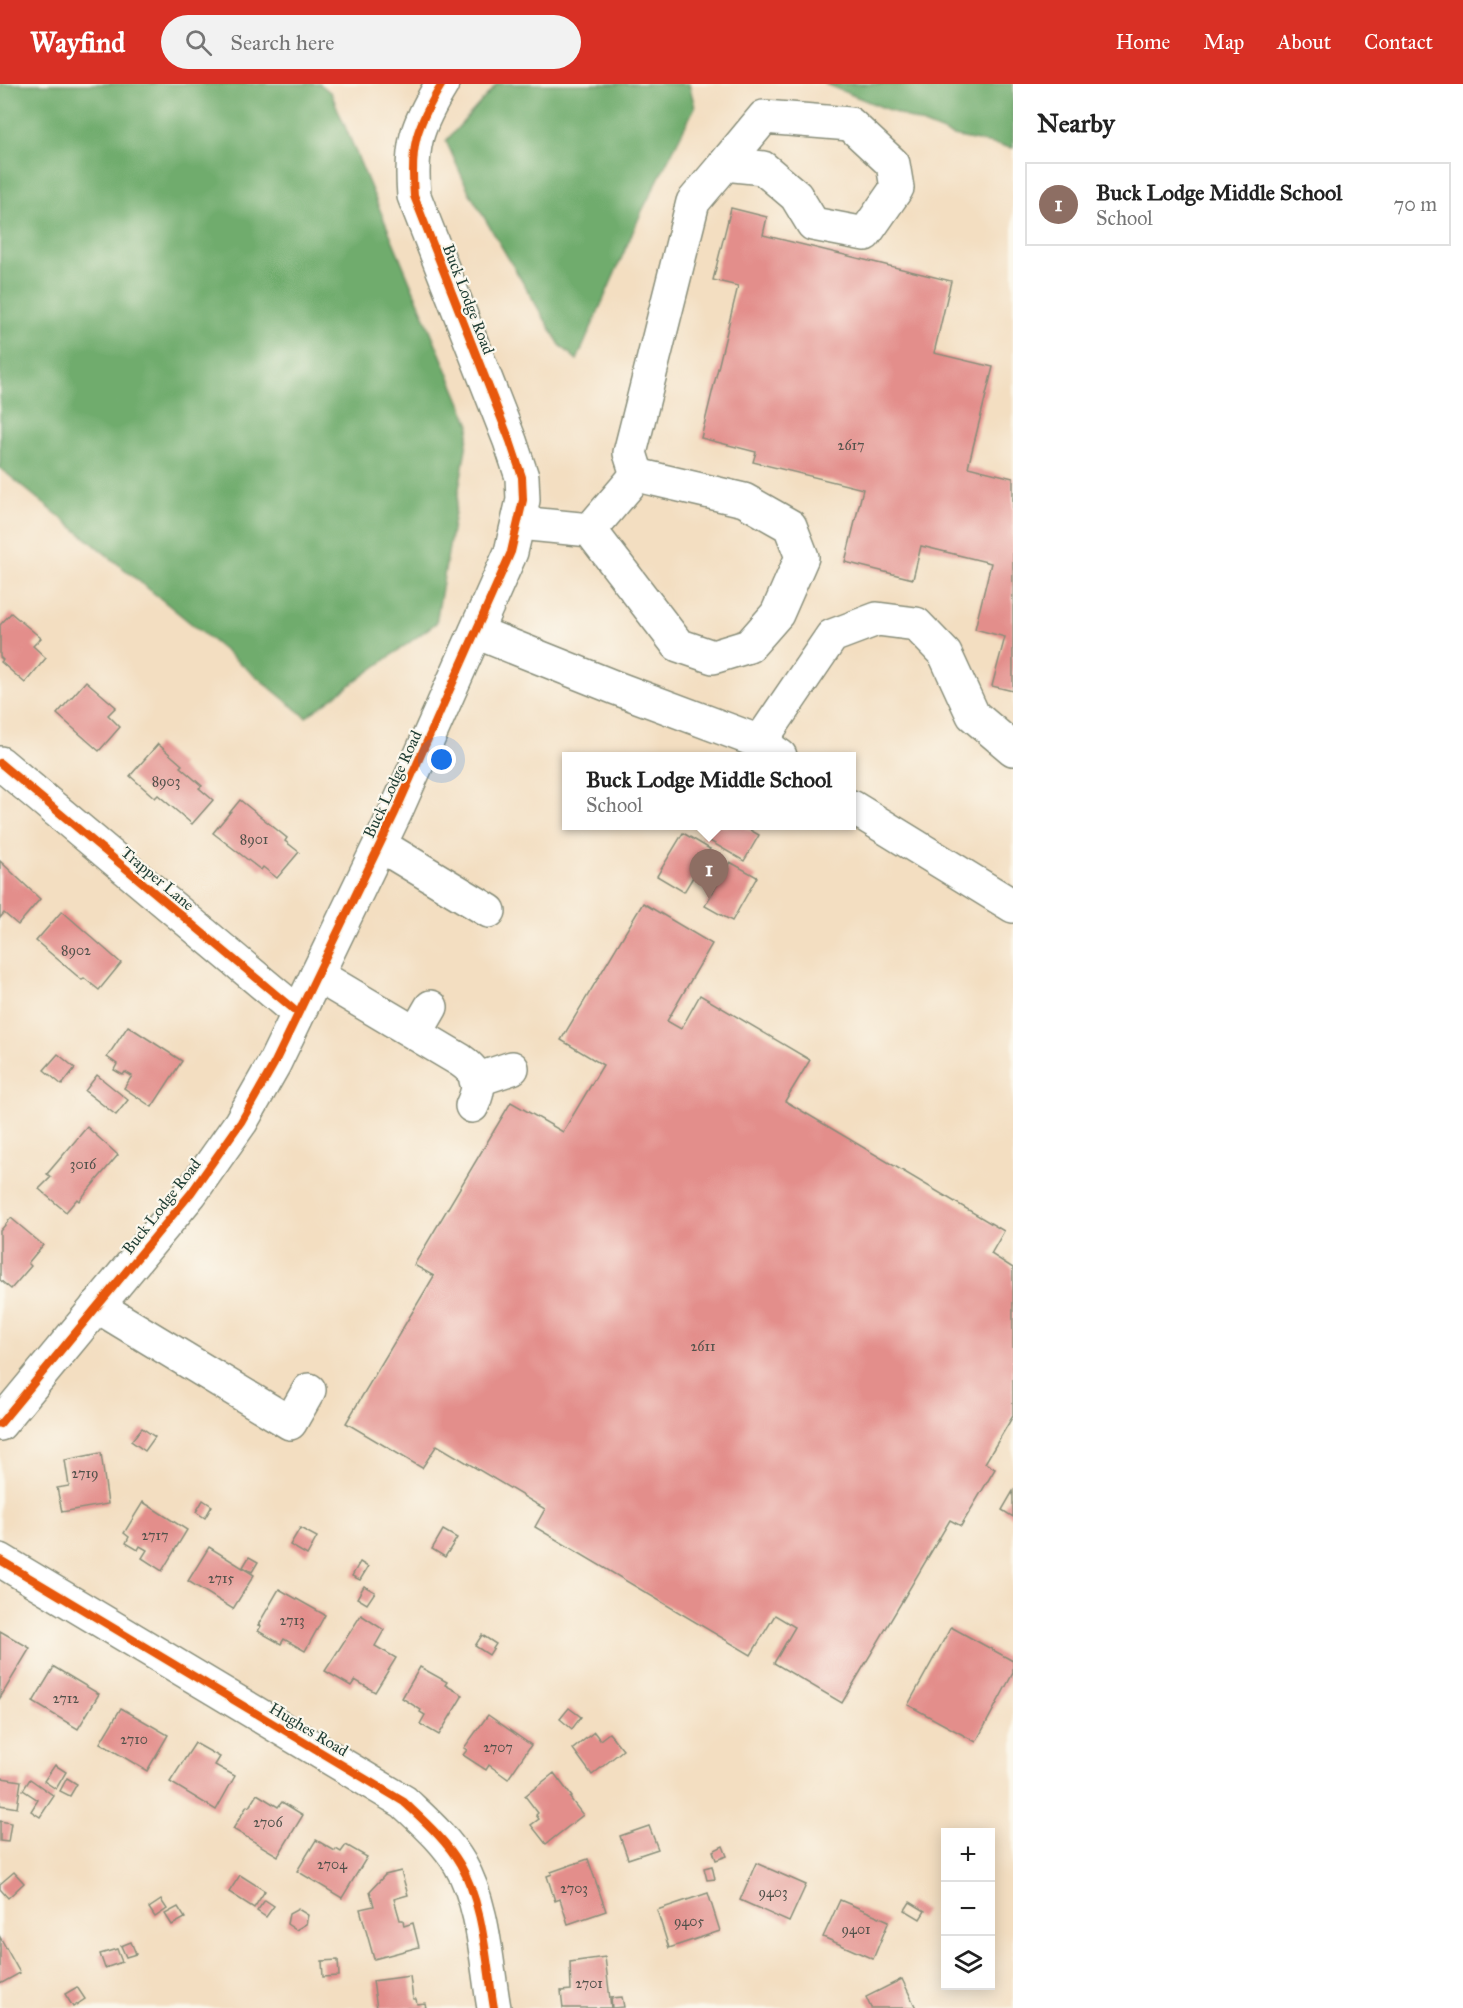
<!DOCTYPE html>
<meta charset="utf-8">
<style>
:root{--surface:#fff;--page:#f2f2f2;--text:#222;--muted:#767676;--line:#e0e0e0;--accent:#d93025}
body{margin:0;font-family:"IM FELL Great Primer",serif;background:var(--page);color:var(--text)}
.controls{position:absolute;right:18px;bottom:18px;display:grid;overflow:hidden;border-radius:0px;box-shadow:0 3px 15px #0003}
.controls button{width:54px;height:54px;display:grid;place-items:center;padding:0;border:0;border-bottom:2px solid var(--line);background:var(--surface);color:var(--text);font:30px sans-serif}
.you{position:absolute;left:442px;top:676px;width:21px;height:21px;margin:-15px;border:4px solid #fff;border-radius:50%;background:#1a73e8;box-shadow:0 0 0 9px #1a73e833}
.badge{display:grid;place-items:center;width:39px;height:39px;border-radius:50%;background:var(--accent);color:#fff;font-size:20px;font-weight:700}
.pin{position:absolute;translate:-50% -50px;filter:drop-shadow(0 2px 3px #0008)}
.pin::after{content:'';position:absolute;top:32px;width:21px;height:18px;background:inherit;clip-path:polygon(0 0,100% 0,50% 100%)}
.popup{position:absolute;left:562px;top:668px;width:294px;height:78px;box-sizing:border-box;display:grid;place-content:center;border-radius:0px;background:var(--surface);filter:drop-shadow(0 2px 4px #0005);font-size:20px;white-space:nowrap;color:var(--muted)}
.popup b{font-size:22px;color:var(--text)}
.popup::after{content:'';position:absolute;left:50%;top:100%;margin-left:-12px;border:12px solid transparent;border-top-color:var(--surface)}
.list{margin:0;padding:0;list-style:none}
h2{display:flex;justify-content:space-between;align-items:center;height:78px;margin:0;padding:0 24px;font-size:26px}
h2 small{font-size:20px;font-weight:400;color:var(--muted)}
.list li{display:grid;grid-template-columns:39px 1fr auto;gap:18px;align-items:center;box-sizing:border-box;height:84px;margin:0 12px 12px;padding:0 12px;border:2px solid var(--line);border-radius:0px}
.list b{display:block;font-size:22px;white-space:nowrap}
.list p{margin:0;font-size:20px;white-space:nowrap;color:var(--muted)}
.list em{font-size:20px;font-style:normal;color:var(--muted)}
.icon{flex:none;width:33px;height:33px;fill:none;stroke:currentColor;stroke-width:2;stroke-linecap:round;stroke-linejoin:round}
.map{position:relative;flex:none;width:1013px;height:1924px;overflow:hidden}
header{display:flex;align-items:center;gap:36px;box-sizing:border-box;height:84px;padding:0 30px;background:var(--accent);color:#fff}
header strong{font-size:28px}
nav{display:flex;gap:33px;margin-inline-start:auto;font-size:21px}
.search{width:420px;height:54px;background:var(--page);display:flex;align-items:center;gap:15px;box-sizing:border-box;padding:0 21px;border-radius:33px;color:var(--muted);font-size:22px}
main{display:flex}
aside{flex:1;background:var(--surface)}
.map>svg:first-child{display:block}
</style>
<header>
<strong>Wayfind</strong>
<div class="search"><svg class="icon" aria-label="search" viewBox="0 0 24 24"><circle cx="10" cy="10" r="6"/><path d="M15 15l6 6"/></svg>Search here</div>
<nav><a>Home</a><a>Map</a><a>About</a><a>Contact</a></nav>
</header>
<main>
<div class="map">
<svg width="1013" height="1924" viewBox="0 0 1013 1924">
<rect width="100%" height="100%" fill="#fbf7ec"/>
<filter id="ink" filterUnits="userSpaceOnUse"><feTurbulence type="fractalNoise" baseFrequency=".0167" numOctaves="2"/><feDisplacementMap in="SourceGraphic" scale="12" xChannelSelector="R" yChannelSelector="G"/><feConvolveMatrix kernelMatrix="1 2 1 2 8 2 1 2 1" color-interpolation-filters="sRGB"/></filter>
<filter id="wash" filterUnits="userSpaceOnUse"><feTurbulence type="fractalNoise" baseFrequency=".008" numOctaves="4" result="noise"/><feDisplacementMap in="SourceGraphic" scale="24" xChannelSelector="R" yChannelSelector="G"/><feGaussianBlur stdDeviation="1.35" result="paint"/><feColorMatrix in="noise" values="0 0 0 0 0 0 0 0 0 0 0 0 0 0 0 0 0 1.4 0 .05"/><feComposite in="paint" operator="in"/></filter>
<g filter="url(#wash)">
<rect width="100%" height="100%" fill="#f3dec1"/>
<g fill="#70ac6d" stroke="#487450" stroke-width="1.5">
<path d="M0,0H320L331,9L470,341L436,539L306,633L0,384Z"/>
<path d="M497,0H689L695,23L642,127L577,276L560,261L469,108L446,57Z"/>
<path d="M825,0H1013V64L953,52Z"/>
</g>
<g id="blocks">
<g fill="#e38e8b">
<path d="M731,124L767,133L763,151L951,197L934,269L993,283L968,383L1013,394V607L992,602L1005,553L975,545L991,479L921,462L913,495L845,478L863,405L753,378L756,368L701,354L738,202L713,196Z"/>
<path d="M11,529L41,554L33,562L46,574L25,599L1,578L3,576L0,573V541Z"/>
<path d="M86,597L116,623L108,631L120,643L99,667L57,630Z"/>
<path d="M158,660L182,681L180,683L202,702L199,704L213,716L192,740L158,711L155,714L130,692Z"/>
<path d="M240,716L287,754L285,757L299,768L277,794L263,783L261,786L213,749Z"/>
<path d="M707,742H743L759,751L744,777L701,752Z"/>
<path d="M683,749L710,765L684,808L657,792Z"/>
<path d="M0,777L40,815L18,841L4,829L0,834Z"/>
<path d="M730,778L757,793L732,837L705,822Z"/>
<path d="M643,819L712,860L667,937L681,945L700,911L810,976L785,1017L1004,1147L991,1170L1013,1184V1332L985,1379L995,1385L961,1442L950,1436L842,1619L774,1579L795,1543L775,1531L751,1571L535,1443L545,1425L437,1361L422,1384L346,1339L434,1192L414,1181L511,1018L563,1048L603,981L561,956Z"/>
<path d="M62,827L121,879L99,906L84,894L82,896L36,857Z"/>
<path d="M128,942L182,977L152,1023L124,1004L132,992L125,988L123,991L114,986L117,980L107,973Z"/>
<path d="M58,970L75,984L62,1001L44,986Z"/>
<path d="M97,991L128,1016L116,1031L85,1007Z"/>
<path d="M87,1043L118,1071L79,1117L77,1115L66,1128L39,1105L51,1093L47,1090Z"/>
<path d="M11,1134L43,1161L28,1179L31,1182L11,1205L0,1196V1147Z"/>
<path d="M142,1344L155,1353L145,1367L131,1357Z"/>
<path d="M101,1369L108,1420L62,1428L57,1404L69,1402L65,1376Z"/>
<path d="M1013,1407V1433L1002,1426Z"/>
<path d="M203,1416L212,1422L205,1434L196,1428Z"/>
<path d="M143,1418L187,1446L162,1487L142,1474L147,1466L140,1462L138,1466L126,1459L129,1453L124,1449Z"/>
<path d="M300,1444L317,1453L307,1471L290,1461Z"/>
<path d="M443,1446L457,1454L445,1473L432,1465Z"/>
<path d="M209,1463L254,1491L233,1525L188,1497Z"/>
<path d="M249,1473L258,1478L252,1488L243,1483Z"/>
<path d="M360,1478L368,1483L360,1496L352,1492Z"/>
<path d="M364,1502L375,1508L367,1520L357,1514Z"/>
<path d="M279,1505L325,1531L305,1567L284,1555L281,1560L258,1547L261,1542L258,1541Z"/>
<path d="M361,1531L384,1546L375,1562L396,1574L375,1608L355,1596L351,1602L325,1587Z"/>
<path d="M951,1543L1013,1577V1589L976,1658L908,1621Z"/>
<path d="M0,1547L30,1564L0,1614Z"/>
<path d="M482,1551L496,1560L489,1571L475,1562Z"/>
<path d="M54,1583L99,1610L78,1645L33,1618Z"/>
<path d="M420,1583L447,1598L445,1601L463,1611L439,1651L420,1640L425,1631L420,1628L421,1626L402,1614Z"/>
<path d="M121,1624L168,1651L147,1687L100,1659Z"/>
<path d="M569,1624L581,1633L572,1645L560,1635Z"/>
<path d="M488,1631L531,1661L508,1695L489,1681L486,1686L463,1671L467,1666L464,1664Z"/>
<path d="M594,1648L600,1656L609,1649L623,1666L592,1691L573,1665Z"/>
<path d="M195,1659L220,1673L215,1681L235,1692L216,1726L170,1698Z"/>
<path d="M55,1681L66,1688L56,1705L44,1697Z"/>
<path d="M554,1689L572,1713L570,1714L583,1731L546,1760L531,1741L539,1735L536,1731L538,1729L525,1712Z"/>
<path d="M2,1694L21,1697L17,1724L0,1721V1696Z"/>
<path d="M67,1694L77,1700L70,1712L60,1707Z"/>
<path d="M30,1695L54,1712L40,1733L31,1727L38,1716L23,1706Z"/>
<path d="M257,1710L278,1723L282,1718L303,1731L278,1772L233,1745L247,1722L249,1723Z"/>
<path d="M0,1737L11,1739L8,1758L0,1757Z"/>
<path d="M649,1742L658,1765L628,1775L620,1752Z"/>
<path d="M316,1756L335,1767L336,1765L341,1768L346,1761L367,1773L342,1814L297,1787Z"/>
<path d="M723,1762L727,1772L716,1776L713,1767Z"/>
<path d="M588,1775L606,1827L568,1840L560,1815L555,1817L547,1792L552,1790L551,1788Z"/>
<path d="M756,1779L806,1801L789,1838L740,1816Z"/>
<path d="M712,1782L715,1795L707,1796L704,1784Z"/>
<path d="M401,1787L408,1811L394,1815L400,1836H403L404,1842L413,1839L419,1863L374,1875L360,1825L374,1822L370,1807L385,1791Z"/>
<path d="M14,1788L24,1799L8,1814L0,1805V1800Z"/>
<path d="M240,1791L265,1807L254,1824L229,1808Z"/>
<path d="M708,1809L720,1847L669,1864L657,1826Z"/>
<path d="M161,1816L167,1825L155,1833L149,1824Z"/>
<path d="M265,1816L274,1822L266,1833L257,1827Z"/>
<path d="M840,1816L889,1837L873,1875L823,1853Z"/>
<path d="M910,1818L925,1827L920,1835L905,1826Z"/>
<path d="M178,1823L185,1834L172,1841L165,1830Z"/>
<path d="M298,1825L308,1831L306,1840L296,1846L287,1840L289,1830Z"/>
<path d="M0,1853L20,1889L0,1900Z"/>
<path d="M131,1858L136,1870L126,1873L121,1862Z"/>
<path d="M117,1865L122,1878L105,1884L100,1870Z"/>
<path d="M605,1873L611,1924H563L561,1907L571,1906L570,1878Z"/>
<path d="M338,1876L339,1892L323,1893L322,1877Z"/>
<path d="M410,1892L413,1915H416L417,1920L425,1919L426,1924H377L373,1897Z"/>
<path d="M902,1895L916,1924H871L866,1913Z"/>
<path d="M77,1903L85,1915L73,1923L65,1910Z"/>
<path d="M622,1913L624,1923L612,1924L611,1914Z"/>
</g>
</g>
</g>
<g filter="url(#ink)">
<use href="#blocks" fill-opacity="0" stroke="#898e7a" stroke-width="1.5"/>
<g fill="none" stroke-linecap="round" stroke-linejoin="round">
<defs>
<g id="minor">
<path d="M637,391L630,369L693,118L725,80L763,84L796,112L813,140L865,150L897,104L893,80L850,40L764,33L725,80"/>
<path d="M519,439L590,446L678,561L713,573L749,562L777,530L802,473L790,442L744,416L637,391"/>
<path d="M590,446L637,391"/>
<path d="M476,548L616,604L760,658L780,672"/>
<path d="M760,658L832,552L877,535L916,540L945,570L973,631L1013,665"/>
<path d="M0,679L298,929"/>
<path d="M852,723L1013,822"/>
<path d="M380,761L489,827"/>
<path d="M317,891L460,976C480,990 482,1000 472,1022"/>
<path d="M416,949L431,923"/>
<path d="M476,996L512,984"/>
<path d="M97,1222L290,1339L309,1306"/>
<path d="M0,1340L191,1109L241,1038L274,980L396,727L511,468L523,416L522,393L510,357L414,112C410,61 416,43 442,0"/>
<path d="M0,1476L404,1718C424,1737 446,1756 460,1780C484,1821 486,1878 494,1924"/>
</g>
</defs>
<use href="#minor" stroke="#898e7a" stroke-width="36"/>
<use href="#minor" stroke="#fff" stroke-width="33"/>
<defs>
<g id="cycleway">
<path d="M0,679L298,929"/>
<path d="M0,1340L191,1109L241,1038L274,980L396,727L511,468L523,416L522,393L510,357L414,112C410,61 416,43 442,0"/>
<path d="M0,1476L404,1718C424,1737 446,1756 460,1780C484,1821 486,1878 494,1924"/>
</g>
</defs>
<use href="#cycleway" stroke="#fbf7ec" stroke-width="11"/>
<use href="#cycleway" stroke="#e8590c" stroke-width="8"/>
</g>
</g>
<g text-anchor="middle" stroke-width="4.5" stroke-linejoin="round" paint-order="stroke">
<g font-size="14" fill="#50514a">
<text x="851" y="366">2617</text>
<text x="166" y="702">8903</text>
<text x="254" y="760">8901</text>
<text x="76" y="871">8902</text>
<text x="83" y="1085">3016</text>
<text x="703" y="1267">2611</text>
<text x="85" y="1394">2719</text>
<text x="155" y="1456">2717</text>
<text x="221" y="1499">2715</text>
<text x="292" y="1541">2713</text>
<text x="66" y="1619">2712</text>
<text x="134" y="1660">2710</text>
<text x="498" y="1668">2707</text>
<text x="268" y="1743">2706</text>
<text x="332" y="1785">2704</text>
<text x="574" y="1809">2703</text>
<text x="773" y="1813">9403</text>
<text x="689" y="1842">9405</text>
<text x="856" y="1850">9401</text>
<text x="589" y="1904">2701</text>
</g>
<g font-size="16" fill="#1f3d34" stroke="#fbf7ec">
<text transform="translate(469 215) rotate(69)" y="6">Buck Lodge Road</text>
<text transform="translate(392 700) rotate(-65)" y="6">Buck Lodge Road</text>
<text transform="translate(158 794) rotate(40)" y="6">Trapper Lane</text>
<text transform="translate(161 1122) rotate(-52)" y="6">Buck Lodge Road</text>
<text transform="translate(309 1645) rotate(31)" y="6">Hughes Road</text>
</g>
</g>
</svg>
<div class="controls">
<button>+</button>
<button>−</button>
<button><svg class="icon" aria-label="layers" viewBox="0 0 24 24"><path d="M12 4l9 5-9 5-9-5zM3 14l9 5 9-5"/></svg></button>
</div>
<div class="you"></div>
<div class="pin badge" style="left:709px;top:815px;background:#8d6e63">1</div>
<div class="popup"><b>Buck Lodge Middle School</b>School</div>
</div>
<aside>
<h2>Nearby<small></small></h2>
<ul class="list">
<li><span class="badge" style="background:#8d6e63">1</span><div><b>Buck Lodge Middle School</b><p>School</p></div><em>70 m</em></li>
</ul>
</aside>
</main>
